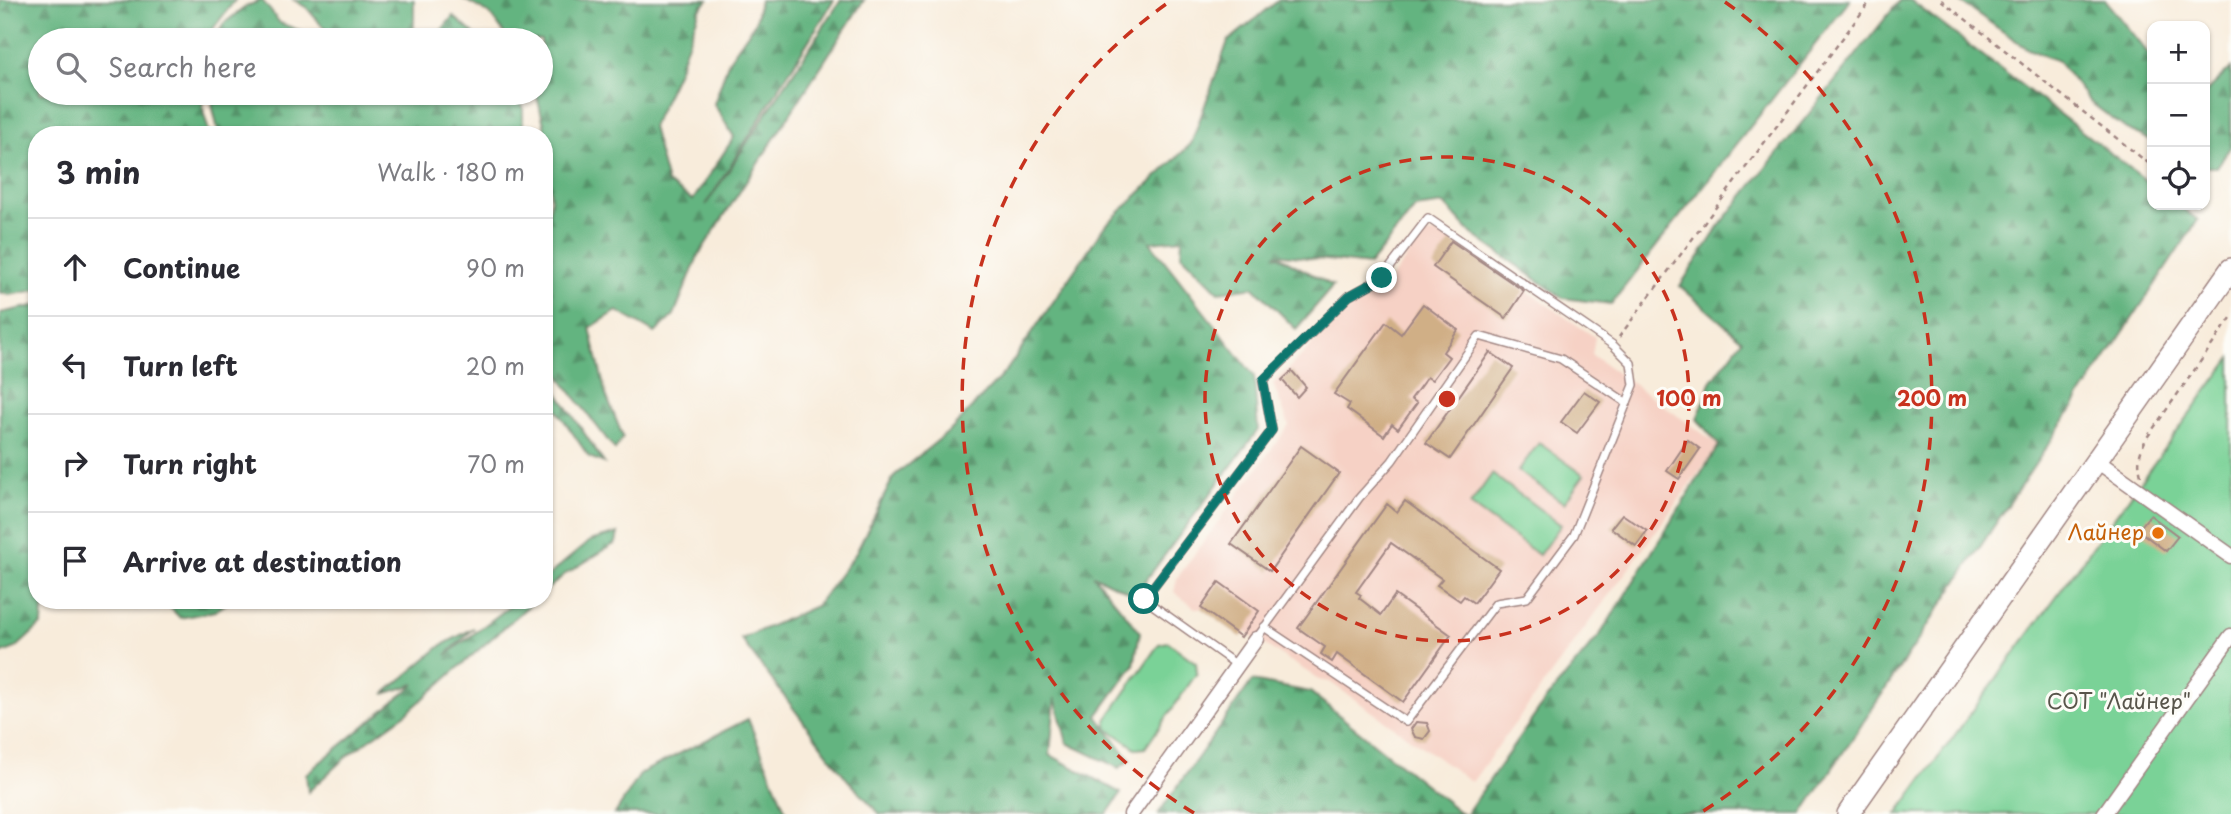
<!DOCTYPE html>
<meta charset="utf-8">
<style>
:root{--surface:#fff;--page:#f7f7f7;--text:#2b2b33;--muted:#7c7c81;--line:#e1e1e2}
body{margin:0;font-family:"Playpen Sans",sans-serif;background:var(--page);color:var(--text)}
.controls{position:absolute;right:21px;top:21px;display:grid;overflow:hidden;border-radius:14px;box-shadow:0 2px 5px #0004}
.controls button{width:63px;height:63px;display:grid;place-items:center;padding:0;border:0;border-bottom:2px solid var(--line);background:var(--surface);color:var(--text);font:35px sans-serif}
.stop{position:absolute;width:21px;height:21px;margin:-16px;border:5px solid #0f766e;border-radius:50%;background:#fff}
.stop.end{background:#0f766e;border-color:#fff;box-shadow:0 2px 7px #0008}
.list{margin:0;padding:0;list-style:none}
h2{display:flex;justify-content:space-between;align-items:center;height:91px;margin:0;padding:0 28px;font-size:30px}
h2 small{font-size:23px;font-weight:400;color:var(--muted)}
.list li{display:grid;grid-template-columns:46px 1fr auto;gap:21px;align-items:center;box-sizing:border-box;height:98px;padding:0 28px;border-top:2px solid var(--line)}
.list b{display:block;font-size:26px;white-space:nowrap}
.list em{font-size:23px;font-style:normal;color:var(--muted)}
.icon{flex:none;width:38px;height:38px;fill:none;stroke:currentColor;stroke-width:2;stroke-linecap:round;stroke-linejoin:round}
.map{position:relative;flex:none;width:2231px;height:814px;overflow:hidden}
.search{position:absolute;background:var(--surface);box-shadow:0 2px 5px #0004;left:28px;top:28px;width:525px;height:77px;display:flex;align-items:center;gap:18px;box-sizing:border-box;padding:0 24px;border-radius:38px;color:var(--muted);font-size:26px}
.panel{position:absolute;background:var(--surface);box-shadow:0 2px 5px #0004;left:28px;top:126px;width:525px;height:483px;border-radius:28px}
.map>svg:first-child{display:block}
</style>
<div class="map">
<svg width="2231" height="814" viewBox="0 0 2231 814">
<defs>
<pattern id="forest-firs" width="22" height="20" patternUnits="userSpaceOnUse" patternTransform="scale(1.75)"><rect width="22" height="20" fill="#63b480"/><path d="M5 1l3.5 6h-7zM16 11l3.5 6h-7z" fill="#549269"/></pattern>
</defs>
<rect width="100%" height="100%" fill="#fdfcf7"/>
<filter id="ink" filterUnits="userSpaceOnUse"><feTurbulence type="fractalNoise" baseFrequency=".0143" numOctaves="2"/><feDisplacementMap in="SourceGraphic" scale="14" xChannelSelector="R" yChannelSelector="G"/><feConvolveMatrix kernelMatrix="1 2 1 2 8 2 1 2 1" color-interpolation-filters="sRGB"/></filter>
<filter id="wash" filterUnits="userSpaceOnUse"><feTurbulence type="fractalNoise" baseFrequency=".00686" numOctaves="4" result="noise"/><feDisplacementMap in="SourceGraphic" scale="28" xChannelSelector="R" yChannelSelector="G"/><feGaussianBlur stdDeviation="1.57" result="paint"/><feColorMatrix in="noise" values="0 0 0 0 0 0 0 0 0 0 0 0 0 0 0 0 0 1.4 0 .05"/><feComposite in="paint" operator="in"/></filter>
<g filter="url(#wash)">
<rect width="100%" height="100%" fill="#f8ecdb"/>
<path fill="#f6d1c5" d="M1440,233L1595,337L1592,355L1719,445L1472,782L1330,682L1320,680L1245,632L1241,637L1201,608H1195L1174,592L1177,578L1289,425L1273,384L1356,301H1365L1374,286L1382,291L1423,235Z"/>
<g fill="url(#forest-firs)" stroke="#566a56" stroke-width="2">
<path d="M0,0H235L209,34L208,40H40V93H201L204,114L210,135H37V290L10,295L0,293Z"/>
<path d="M262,0L280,23L324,40H216L223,24L247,6Z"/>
<path d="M294,0H414V34L395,40H334L307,8Z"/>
<path d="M465,0H708L700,9L678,71L652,127L667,183L693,200L734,137L714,104L729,60L755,23L760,0H834L706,205L841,0H864L698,256L674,315L655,333L617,311L590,328L606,395L623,437L615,450L562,380L544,340V235L551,201L544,124L536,93H541V40H509L490,14Z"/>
<path d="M1279,0H1850L1611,304L1563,298L1472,234L1444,204L1415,208L1369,265L1275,254L1333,286L1296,329L1254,287L1219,292L1181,254L1182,239L1150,242L1254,376L1258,430L1135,595L1093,575L1140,632L1134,665L1097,716L1130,760L1119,768L1067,743L1055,698L1050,755L1121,793L1107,814H880L847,779L741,639L816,606L856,553L894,476L952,429L1006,371L1104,227L1191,144L1228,41Z"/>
<path d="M1900,0H1910L2152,185V205H2178L2198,220L1802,814H1466L1547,698L1600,635L1719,445L1697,419L1711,382L1742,340L1680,286L1720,225Z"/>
<path d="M1958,0H2105L2152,58V141L2126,129L2090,102L2058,61L2028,49Z"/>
<path d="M453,16L481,40H429L437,36Z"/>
<path d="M2231,68V146L2217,167H2205V93Z"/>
<path d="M225,93H516L523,107V135H219L212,104Z"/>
<path d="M37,305V600H44L42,624L16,648L0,654V313Z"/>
<path d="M544,372L552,384L604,463L589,457L544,391Z"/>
<path d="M618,533L616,543L564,575L544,592V579L590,541Z"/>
<path d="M163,600H232L215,611L180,618Z"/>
<path d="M518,600H535L407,713L347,756L308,792L306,774L415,684L384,694L442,645L474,628L446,655Z"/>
<path d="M1252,681L1310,692L1462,814H1158Z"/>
<path d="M748,719L787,814H615L641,773Z"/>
</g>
<g fill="#7ad297" stroke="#627861" stroke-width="2">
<path d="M2231,358V814H1897Z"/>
<path d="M1539,443L1584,475L1564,503L1518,471Z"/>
<path d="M1492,474L1561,525L1539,555L1470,505Z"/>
<path d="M1168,642L1196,663L1197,673L1145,748L1137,749L1108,729L1106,720L1159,644Z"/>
</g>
<g id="blocks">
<g fill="#d0af86">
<path d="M1451,241L1524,291L1506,318L1433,267Z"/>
<path d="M1423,304L1458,330L1443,352L1449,357L1432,380L1427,377L1411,399L1417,403L1398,429L1392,424L1384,436L1347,409L1350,404L1334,394L1386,322L1401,334Z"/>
<path d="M1490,352L1513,368L1450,459L1426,443Z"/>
<path d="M1292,371L1306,387L1297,397L1282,380Z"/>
<path d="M1584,391L1600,402L1577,433L1561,422Z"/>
<path d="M1688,440L1700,449L1679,479L1667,471Z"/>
<path d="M1301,446L1339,473L1270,571L1231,544Z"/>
<path d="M1405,501L1499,569L1474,603L1464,596L1460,601L1437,585L1442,579L1391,543L1356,592L1361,595L1359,598L1381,615L1395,595L1451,635L1403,702L1337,654L1332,662L1321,654L1325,647L1298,628L1387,504L1397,512Z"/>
<path d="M1622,514L1647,531L1636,546L1611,528Z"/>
<path d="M2150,515L2178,536L2166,551L2138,530Z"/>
<path d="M1219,582L1259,611L1241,637L1201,608Z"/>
<path d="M1416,722L1427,723L1430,731L1424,739L1415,737L1411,729Z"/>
</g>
</g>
</g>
<g filter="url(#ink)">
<use href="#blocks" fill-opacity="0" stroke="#a18683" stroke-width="2"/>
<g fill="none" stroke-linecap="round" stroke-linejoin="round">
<defs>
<g id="service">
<path d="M1256,639L1359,498L1392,461L1479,336L1561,359L1627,403"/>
<path d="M1237,665L1144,599L1272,430L1263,381L1349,296L1382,278L1428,218L1613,345L1631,363L1634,385L1574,535L1527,598L1496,603L1406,722L1264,627"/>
</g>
<g id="minor">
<path d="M2097,461L2231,556"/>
<path d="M1131,814L1256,639"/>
<path d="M2104,814L2231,636"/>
</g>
<path id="primary" d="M1848,814L2231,269"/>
</defs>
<use href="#service" stroke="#a18683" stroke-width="10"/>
<use href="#minor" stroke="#a18683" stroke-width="17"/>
<use href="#primary" stroke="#a18683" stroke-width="24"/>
<g stroke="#a18683" stroke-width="2.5" stroke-dasharray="5 5" stroke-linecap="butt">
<path d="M1941,0L2152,166"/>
<path d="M1619,337L1871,0"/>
<path d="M2141,475C2137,460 2140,452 2146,439L2231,318"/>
</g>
<use href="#service" stroke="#fff" stroke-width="7"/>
<use href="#minor" stroke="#fff" stroke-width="14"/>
<use href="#primary" stroke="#fff" stroke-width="21"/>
</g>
</g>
<g fill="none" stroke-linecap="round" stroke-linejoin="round" filter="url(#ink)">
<path stroke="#0f766e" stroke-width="9" d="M1144,599L1272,430L1263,380L1349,296L1382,278"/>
</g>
<g fill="none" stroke="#c8321e" stroke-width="3.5" stroke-dasharray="12 9">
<circle cx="1447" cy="399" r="242"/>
<path d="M1194 813A485 485 0 0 1 1169 2M1725 2A485 485 0 0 1 1700 813"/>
</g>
<circle fill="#e8710a" stroke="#fdfcf7" stroke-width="2.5" cx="2158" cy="533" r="7"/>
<g text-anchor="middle" stroke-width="6" stroke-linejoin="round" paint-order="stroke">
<g font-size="21" fill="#c56008" stroke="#fdfcf7" text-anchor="end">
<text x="2144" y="540">Лайнер</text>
</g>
<g font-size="21" fill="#58554b" stroke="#fdfcf7">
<text x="2119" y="709">СОТ "Лайнер"</text>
</g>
</g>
<circle cx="1447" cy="399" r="10" fill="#c8321e" stroke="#fdfcf7" stroke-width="3.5"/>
<g font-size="21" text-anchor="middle" font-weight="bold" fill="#c8321e" stroke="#fdfcf7" stroke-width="6" stroke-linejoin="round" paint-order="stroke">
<text x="1689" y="406">100 m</text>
<text x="1932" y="406">200 m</text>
</g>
</svg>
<div class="controls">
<button>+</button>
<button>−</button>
<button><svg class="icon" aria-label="locate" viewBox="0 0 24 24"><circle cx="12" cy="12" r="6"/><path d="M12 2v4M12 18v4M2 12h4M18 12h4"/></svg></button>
</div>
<div class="stop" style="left:1144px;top:599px"></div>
<div class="stop end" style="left:1382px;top:278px"></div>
<div class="search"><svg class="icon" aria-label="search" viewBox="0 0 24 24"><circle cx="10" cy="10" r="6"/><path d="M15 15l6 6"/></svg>Search here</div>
<section class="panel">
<h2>3 min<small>Walk · 180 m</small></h2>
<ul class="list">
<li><svg class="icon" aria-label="ahead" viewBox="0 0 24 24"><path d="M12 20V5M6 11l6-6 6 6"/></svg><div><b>Continue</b></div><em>90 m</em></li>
<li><svg class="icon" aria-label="left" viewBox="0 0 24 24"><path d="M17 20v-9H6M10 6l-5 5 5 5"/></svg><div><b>Turn left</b></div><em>20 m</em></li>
<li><svg class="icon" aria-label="right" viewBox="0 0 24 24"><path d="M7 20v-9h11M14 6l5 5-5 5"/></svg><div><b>Turn right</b></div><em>70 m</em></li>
<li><svg class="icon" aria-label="arrive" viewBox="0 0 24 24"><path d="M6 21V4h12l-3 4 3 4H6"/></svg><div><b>Arrive at destination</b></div></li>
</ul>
</section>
</div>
